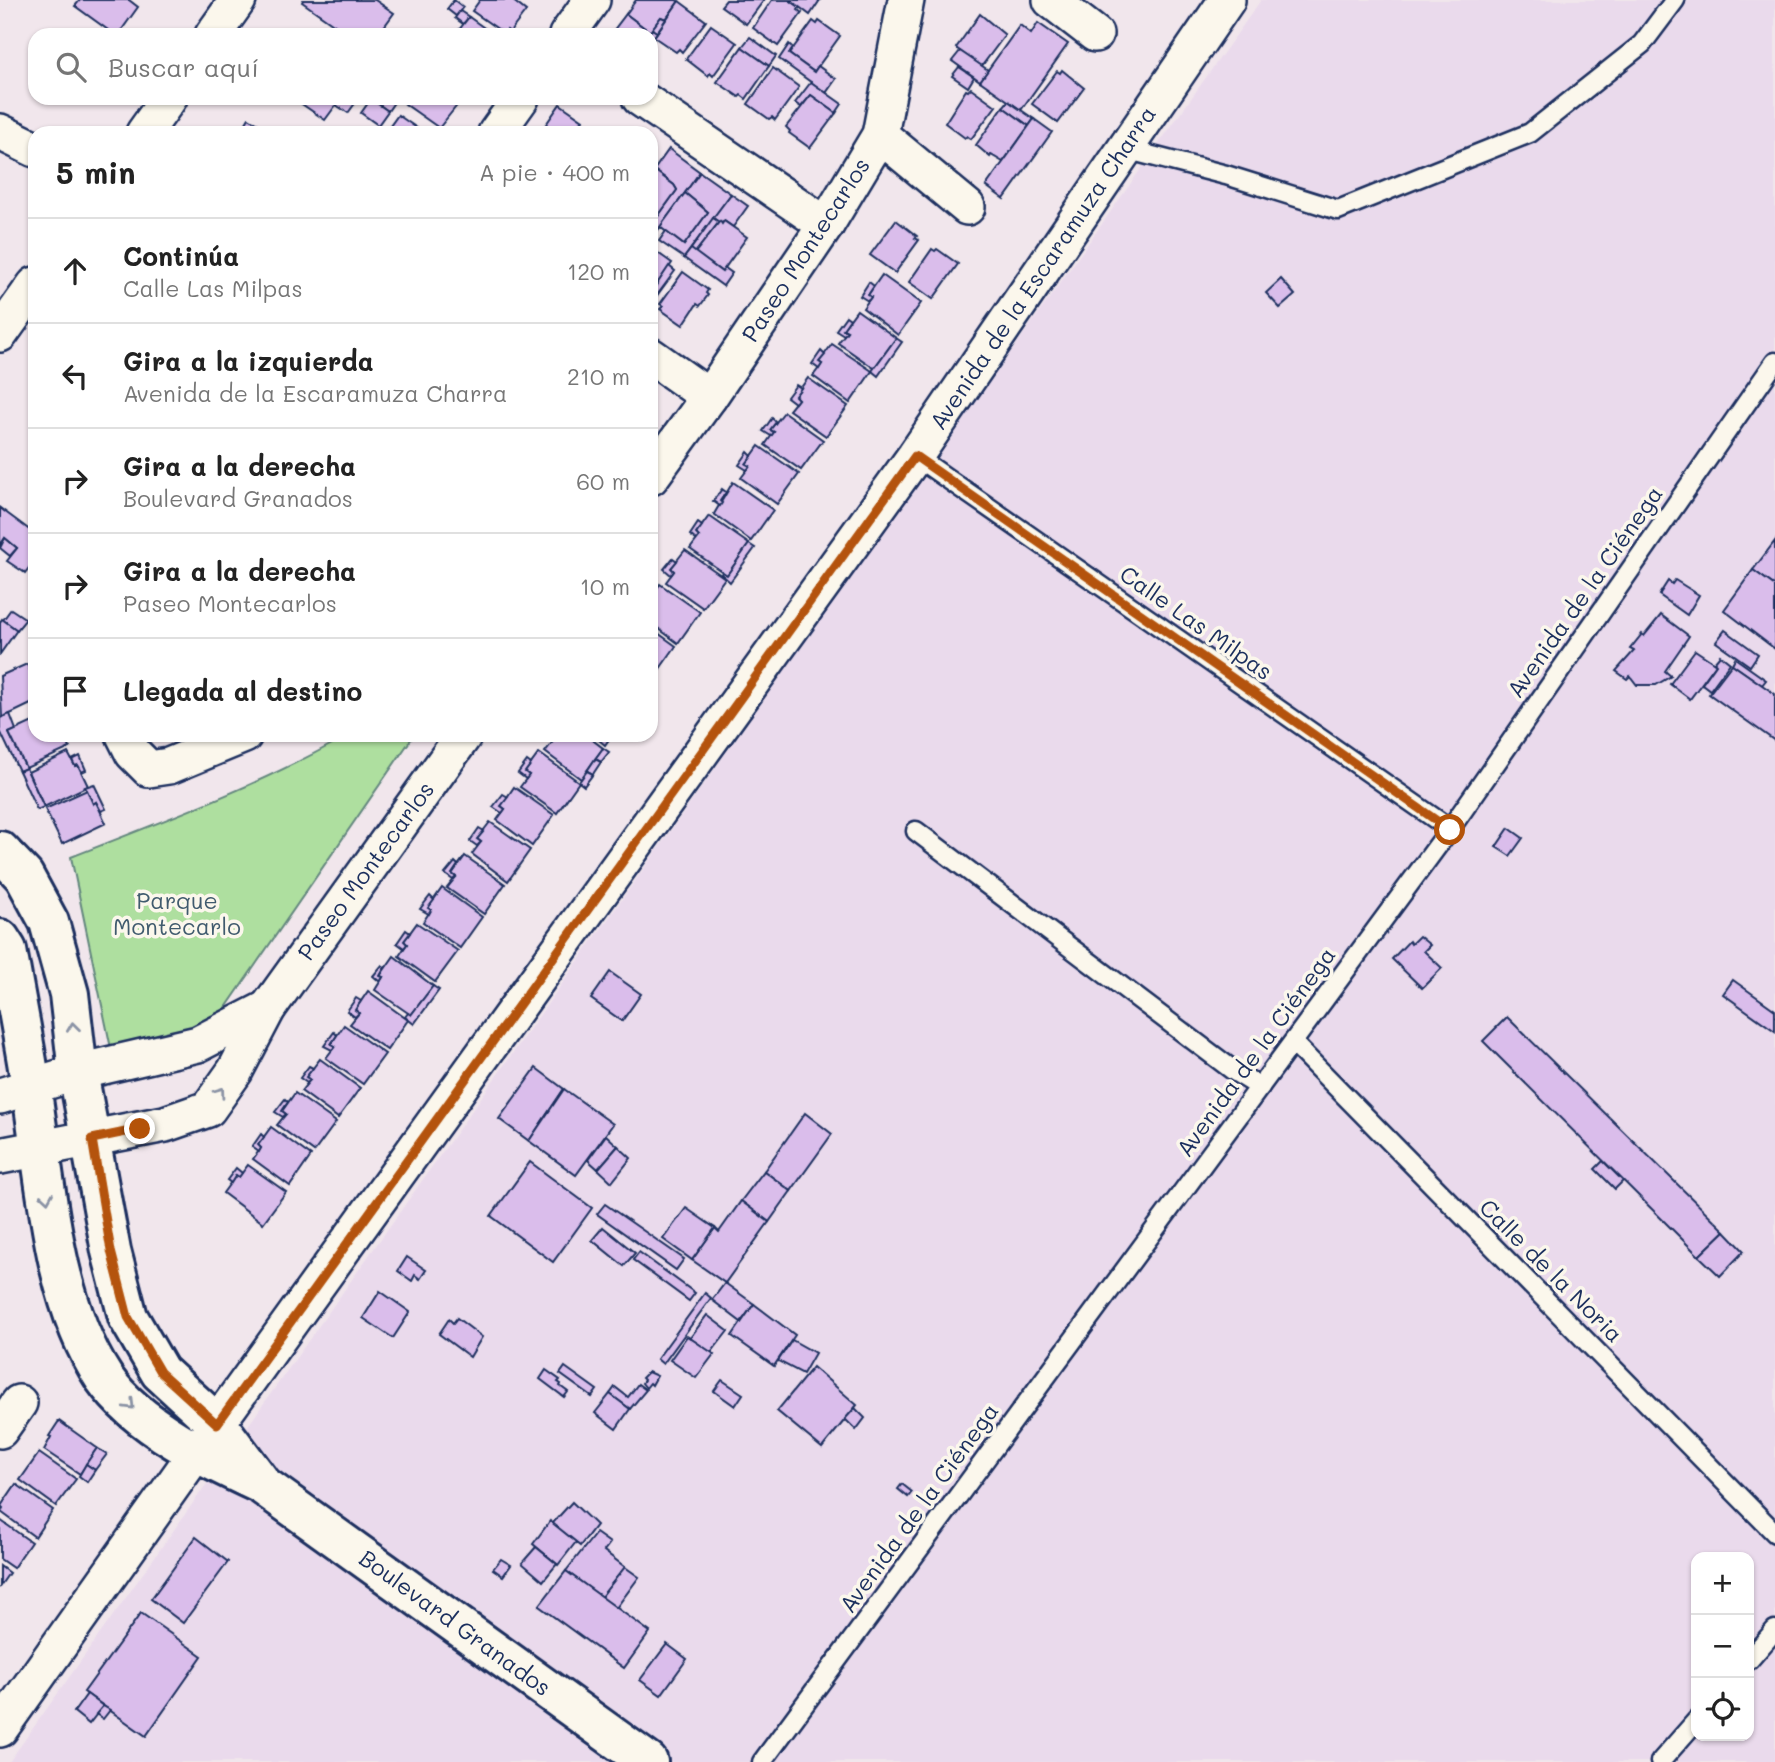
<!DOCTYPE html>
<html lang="es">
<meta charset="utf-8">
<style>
:root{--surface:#fff;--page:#f2f2f2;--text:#222;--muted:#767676;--line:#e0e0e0}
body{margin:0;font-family:Mali,sans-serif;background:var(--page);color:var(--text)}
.controls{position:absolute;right:21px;bottom:21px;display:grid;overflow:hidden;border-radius:14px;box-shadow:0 2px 5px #0004}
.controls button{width:63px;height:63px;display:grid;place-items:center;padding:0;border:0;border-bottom:2px solid var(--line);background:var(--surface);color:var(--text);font:35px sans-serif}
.stop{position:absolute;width:21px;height:21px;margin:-16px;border:5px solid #b45309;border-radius:50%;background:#fff}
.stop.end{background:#b45309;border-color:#fff;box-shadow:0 2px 7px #0008}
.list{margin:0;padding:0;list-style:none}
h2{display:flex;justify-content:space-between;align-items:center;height:91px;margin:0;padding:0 28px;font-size:30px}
h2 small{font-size:23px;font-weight:400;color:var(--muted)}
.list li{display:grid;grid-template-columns:46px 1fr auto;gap:21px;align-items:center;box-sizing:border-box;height:105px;padding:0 28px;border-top:2px solid var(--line)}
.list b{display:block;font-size:26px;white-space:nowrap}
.list p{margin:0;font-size:23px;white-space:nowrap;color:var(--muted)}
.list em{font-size:23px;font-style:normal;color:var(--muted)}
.icon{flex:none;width:38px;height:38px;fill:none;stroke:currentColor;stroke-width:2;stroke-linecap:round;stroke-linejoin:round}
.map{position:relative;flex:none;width:1775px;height:1762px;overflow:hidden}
.search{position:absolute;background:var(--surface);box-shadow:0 2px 5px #0004;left:28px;top:28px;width:630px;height:77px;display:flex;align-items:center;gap:18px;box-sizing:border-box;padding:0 24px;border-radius:21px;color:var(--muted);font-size:26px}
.panel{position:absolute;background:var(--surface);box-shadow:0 2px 5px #0004;left:28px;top:126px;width:630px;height:616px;border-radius:21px}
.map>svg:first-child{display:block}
</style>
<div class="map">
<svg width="1775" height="1762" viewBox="0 0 1775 1762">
<rect width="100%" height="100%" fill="#f1e6ec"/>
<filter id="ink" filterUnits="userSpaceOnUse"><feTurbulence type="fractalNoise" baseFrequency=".0143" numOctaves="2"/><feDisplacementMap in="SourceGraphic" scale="14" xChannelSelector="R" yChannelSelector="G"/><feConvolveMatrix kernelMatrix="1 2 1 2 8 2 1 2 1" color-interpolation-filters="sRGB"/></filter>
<g filter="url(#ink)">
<path fill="#eadaec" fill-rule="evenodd" d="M1261,0H1775V1762H9ZM1696,1557H1749V1736H1696Z"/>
<path fill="#aedf9f" stroke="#64877e" stroke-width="2" d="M348,735H414L205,1038L113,1058L71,857C165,820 261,785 348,735Z"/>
<g fill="#dabdeb" stroke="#1b2f5e" stroke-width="2">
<path d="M80,0H129L138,7L118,35H115L75,6Z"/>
<path d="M303,0H375L394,13L378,35H349L302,2Z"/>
<path d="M454,0L463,7L456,16L447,9Z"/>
<path d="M480,0H512L526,11L510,32L507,30L505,34L472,11Z"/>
<path d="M636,0H676L679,1L666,19L661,17L650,32L626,14Z"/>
<path d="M726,0H764L746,24L721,6Z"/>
<path d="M772,0H789L800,7L798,10L802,13L778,46L753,28Z"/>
<path d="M790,0H820L810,15Z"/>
<path d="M679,1L706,21L682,52L679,49L676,52L654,37Z"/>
<path d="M460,11L469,17L463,24L455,18Z"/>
<path d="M626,14L650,32L652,29L657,32L651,41V35H610Z"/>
<path d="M980,14L1005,35L981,67L956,48Z"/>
<path d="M469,17L494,35H455Z"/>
<path d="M661,17L666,19L657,32L652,29Z"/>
<path d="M813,21L817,24L819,21L840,36L814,72L789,54Z"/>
<path d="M1038,23L1068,44L1021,110L980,81L1020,25L1031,34Z"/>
<path d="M711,25L737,43L713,76L710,73L708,76L686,59Z"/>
<path d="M750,37L776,56L769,66L742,47Z"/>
<path d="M789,44L793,48L789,54L814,72L818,66L836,79L826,93L779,59Z"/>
<path d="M742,47L769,66L746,99L741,95L739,97L717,82Z"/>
<path d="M960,51L988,70L980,81L952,61Z"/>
<path d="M959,67L974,77L968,87L952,76Z"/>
<path d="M773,68L799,87L775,120L772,117L769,119L748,104Z"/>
<path d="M1062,70L1084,88L1058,123L1032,104L1057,71L1060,73Z"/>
<path d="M811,82L842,104L836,113L811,95L801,107L795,103Z"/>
<path d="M971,88L996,106L971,139L967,136L965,138L945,123L966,90L968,91Z"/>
<path d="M811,95L836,113L810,148L789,133L790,131L786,127Z"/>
<path d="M293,98H359L348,113L336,105L325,120Z"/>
<path d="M370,98H397L388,111Z"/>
<path d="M410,98H452L459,103L439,128L405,104Z"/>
<path d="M371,99L388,111L378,125L361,113Z"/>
<path d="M1008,101L1034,119L1029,126L1003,107Z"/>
<path d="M560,104L583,120L581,122L585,125L579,133H540Z"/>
<path d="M1003,107L1029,126L1003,162L991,155L990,157L976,145Z"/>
<path d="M398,115L424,133H385Z"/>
<path d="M249,118L272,133H240Z"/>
<path d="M1034,119L1052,132L1004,199L986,186Z"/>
<path d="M669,149L700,172L653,237L651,235V222L653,223L677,190L674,185L654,170Z"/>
<path d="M654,170L674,185L677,190L653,223L651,222V174Z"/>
<path d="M700,172L731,194L684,258L659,241L666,231L684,245L708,212L685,193Z"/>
<path d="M685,193L708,212L684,245L660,227Z"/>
<path d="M731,194L748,206L733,227L724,221L722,224L713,218Z"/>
<path d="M713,218L719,222L695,253L691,249Z"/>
<path d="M896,220L917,236L915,238L919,240L895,273L870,255Z"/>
<path d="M720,221L722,224L724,221L747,237L722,272L695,253Z"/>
<path d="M651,248L672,263L651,293Z"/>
<path d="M691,249L722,272L725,268L732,273L723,286L684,258Z"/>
<path d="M932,249L935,251L937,249L958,264L933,299L909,282Z"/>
<path d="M669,266L675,271L655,298L651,293Z"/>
<path d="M683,272L708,290L706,293L708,295L700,306L697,304L683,325L660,309L663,306L660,304Z"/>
<path d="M882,275L921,303L898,335L863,308L871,297L868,295Z"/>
<path d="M1281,279L1295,295L1280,308L1266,293Z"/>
<path d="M869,282L874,286L868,295L871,297L868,301L860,296Z"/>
<path d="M857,310L896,338L874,368L838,343L847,331L843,329Z"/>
<path d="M846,316L850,319L843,329L847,331L844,335L836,330Z"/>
<path d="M896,338L902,342L878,376L872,371Z"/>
<path d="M832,344L872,371L850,403L813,376L822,364L819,362Z"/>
<path d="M821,351L825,355L819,362L822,364L819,369L812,364Z"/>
<path d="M808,378L848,406L826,436L789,410L798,399L795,396Z"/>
<path d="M796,385L801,388L795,396L798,399L795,403L787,397Z"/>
<path d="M784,412L823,440L801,470L765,445L774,432L770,430Z"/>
<path d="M772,418L776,422L770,430L774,432L771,436L763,431Z"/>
<path d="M759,446L799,474L777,504L741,478L750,466L746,464Z"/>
<path d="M748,452L752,456L746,464L750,466L747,470L739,465Z"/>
<path d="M733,482L773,510L751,541L714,514Z"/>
<path d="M722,489L726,492L720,501L722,503L720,506L713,501Z"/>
<path d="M0,508L35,534V560L25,573L7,561L17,548L5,538L0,545Z"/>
<path d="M709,516L749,544L727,575L690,549L699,537L696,534Z"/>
<path d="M698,523L702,526L696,534L699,537L696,540L690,535Z"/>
<path d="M5,538L17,548L10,556L0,548Z"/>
<path d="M1775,541V586L1753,570Z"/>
<path d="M749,544L755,548L730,582L721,574L722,572L727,575Z"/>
<path d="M685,550L725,578L703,608L666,582L674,571L671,568Z"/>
<path d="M673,558L677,561L671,568L674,571L671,575L664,569Z"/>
<path d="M1753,570L1775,586V649L1724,610Z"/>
<path d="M1675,580L1699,595L1687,615L1659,595L1668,581L1672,584Z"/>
<path d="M660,584L700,612L678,643L651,623V597Z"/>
<path d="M11,609L26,619L17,630L3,620Z"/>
<path d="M1661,615L1689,636L1665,671L1671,676L1656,685H1637L1630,676L1627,679L1616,671L1634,651L1630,649L1642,634L1644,636Z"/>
<path d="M2,619L17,630L0,654V622Z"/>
<path d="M651,628L676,646L654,677L651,675Z"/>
<path d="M1725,630L1758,654L1750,666L1716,642Z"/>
<path d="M1695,650L1716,664L1690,699L1670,684Z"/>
<path d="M1720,655L1730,663L1710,690L1702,684L1716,664L1714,662Z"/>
<path d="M1735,658L1766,680L1762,685L1732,664Z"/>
<path d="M27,664L33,677L35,676V702L2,718L0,676Z"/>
<path d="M1732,664L1775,694V741L1709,694Z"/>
<path d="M10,714L16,730L9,733L26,768L19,771L0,731V718Z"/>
<path d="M35,721V735H65L70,748L26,768L9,733Z"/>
<path d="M552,735H586L603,748L581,779L545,752L554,740L550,738Z"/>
<path d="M593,735H612L605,745Z"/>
<path d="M603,748L609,752L601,762L595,759Z"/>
<path d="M68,753L75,766L78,765L88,786L44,807L28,772Z"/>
<path d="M539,753L579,782L557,813L520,787L529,775L525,772Z"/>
<path d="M80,756L86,770L82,772L78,765L75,766L72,760Z"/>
<path d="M595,759L601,762L593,774L587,771Z"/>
<path d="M527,761L531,764L525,772L529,775L526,779L518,773Z"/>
<path d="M26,768L44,807L37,810L19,771Z"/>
<path d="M587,771L593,774L584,786L579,782Z"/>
<path d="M94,784L106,809L101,811L96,802L93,804L85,787Z"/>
<path d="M514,787L554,815L532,846L497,820L505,809L501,806Z"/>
<path d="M87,790L93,804L96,802L106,823L62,844L45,809Z"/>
<path d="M503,794L508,797L501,806L505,809L502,813L493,807Z"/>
<path d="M490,822L530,850L508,881L472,854L481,842L477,839Z"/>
<path d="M479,828L484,831L477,839L481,842L477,846L470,841Z"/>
<path d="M1509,828L1523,838L1510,856L1496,847Z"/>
<path d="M465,856L505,884L484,914L447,888L456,877L452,874Z"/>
<path d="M455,862L458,865L452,874L456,877L453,880L445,874Z"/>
<path d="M442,888L482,917L460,948L423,922L431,910L428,908Z"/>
<path d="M430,896L434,900L428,908L431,910L429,914L420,909Z"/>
<path d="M417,923L458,951L435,982L399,956L407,944L404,941Z"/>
<path d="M406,930L410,933L404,941L407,944L404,948L397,943Z"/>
<path d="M1419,936L1430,945L1424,951L1442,968L1422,988L1392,959L1409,941L1411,944Z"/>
<path d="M394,956L433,986L411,1015L375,990L383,977L380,976Z"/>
<path d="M382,965L385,967L380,976L383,977L380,982L373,976Z"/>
<path d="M610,972L641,994L622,1021L591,999Z"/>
<path d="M1733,980L1775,1010V1031L1723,994Z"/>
<path d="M433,986L439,990L414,1024L405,1017L408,1013L411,1015Z"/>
<path d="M368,991L408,1020L387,1050L350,1024L359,1013L355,1010Z"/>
<path d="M356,998L361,1001L355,1010L359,1013L355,1017L347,1011Z"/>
<path d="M1507,1017L1725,1231L1699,1256L1483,1041Z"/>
<path d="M344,1025L385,1054L363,1084L326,1058L335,1046L331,1044Z"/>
<path d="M334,1032L337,1035L331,1044L335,1046L332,1050L324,1046Z"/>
<path d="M320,1059L360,1088L338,1118L301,1091L310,1080L306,1077Z"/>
<path d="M309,1066L313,1068L306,1077L310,1080L307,1083L300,1078Z"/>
<path d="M536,1068L564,1089L529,1141L499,1119Z"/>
<path d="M564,1089L613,1124L576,1175L529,1141Z"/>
<path d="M295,1093L336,1122L314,1152L277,1125L286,1114L282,1111Z"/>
<path d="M285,1099L288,1102L282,1111L286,1114L283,1117L275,1112Z"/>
<path d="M805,1113L832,1134L791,1191L764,1171Z"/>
<path d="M271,1127L311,1156L290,1186L253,1159L261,1148L258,1145Z"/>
<path d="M261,1134L264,1137L258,1145L261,1148L259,1152L252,1147Z"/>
<path d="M606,1135L618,1146L598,1169L588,1160Z"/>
<path d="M618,1146L631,1158L612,1182L598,1169Z"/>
<path d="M1603,1161L1623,1181L1615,1189L1595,1169Z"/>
<path d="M530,1162L592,1208L553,1262L491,1216Z"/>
<path d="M248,1165L286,1192L263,1223L223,1193L236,1175L239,1177Z"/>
<path d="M236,1168L242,1173L239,1177L236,1175L231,1183L227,1180Z"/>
<path d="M764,1171L791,1191L769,1222L741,1201Z"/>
<path d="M741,1201L769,1222L725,1283L692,1260L715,1228L719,1232Z"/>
<path d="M605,1204L684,1259L676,1270L597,1214Z"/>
<path d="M686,1208L715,1228L692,1260L663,1239Z"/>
<path d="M603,1227L635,1253L624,1266L592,1240Z"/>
<path d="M1725,1231L1744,1251L1720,1276L1699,1256Z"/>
<path d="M639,1252L695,1293L689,1301L633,1260Z"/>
<path d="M407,1257L426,1270L420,1279L415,1275L412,1281L398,1271Z"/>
<path d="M725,1283L754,1304L741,1322L712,1300Z"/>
<path d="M380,1291L410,1312L393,1338L363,1318Z"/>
<path d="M705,1293L711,1298L663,1364L657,1359Z"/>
<path d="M754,1304L795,1335L774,1366L732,1336Z"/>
<path d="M707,1315L728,1331L711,1353L690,1338Z"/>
<path d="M457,1318L482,1337L470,1357L439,1334L449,1319L453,1323Z"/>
<path d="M687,1336L714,1354L696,1378L670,1360Z"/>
<path d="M792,1340L815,1353L803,1374L778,1361Z"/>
<path d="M565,1367L597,1390L592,1397L560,1374Z"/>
<path d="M813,1367L857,1405L822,1448L777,1411Z"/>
<path d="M546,1370L560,1380L558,1382L561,1384L560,1386L568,1392L564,1397L540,1379Z"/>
<path d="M648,1372L657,1376L652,1385L650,1383L646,1388L642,1383L644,1380L642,1378Z"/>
<path d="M722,1380L743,1394L735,1406L714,1391Z"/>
<path d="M638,1384L646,1390L630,1409L610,1394L615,1387L628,1397Z"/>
<path d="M610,1394L630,1409L616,1429L595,1413Z"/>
<path d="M855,1408L865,1418L856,1430L845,1419Z"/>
<path d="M59,1421L97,1448L80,1474L44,1450L51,1437L49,1436Z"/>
<path d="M97,1448L107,1454L95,1470L86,1464Z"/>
<path d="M39,1453L76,1479L56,1506L20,1480Z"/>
<path d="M86,1464L95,1470L87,1482L79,1476Z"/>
<path d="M16,1484L53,1510L35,1537L1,1512L3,1508L1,1506Z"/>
<path d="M902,1484L912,1492L908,1497L898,1489Z"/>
<path d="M572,1502L596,1525L580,1546L552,1524Z"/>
<path d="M0,1520L31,1542L13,1568L0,1559Z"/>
<path d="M550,1521L576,1542L558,1565L533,1544Z"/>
<path d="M596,1533L610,1543L604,1551L625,1567L601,1597L566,1571Z"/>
<path d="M196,1537L228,1562L183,1623L151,1599Z"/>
<path d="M536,1547L557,1564L543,1581L522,1563Z"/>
<path d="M501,1559L511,1565L503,1576L493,1569Z"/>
<path d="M0,1566L9,1573L0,1586Z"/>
<path d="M625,1567L639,1577L616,1608L601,1597Z"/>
<path d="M566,1571L650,1632L624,1668L539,1606Z"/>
<path d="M141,1613L202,1656L146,1736L84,1692Z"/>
<path d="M667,1644L687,1659L661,1695L640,1680Z"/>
<path d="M87,1694L103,1706L89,1724L74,1712Z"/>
<path d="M103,1706L110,1710L103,1719L96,1714Z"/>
</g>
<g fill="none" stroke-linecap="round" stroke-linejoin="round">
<defs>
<g id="service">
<path d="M1125,149L1226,175L1338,210L1530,133L1642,44L1675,0"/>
<path d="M915,456L1450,829"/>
<path d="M916,831L1234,1071L1260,1087"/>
<path d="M1293,1043L1775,1533"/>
<path d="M1749,1660L1775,1630"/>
<path d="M762,1762L1450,829L1775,362"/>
<path d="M1660,1762L1696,1721"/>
</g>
<g id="minor">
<path d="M1051,0L1095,34"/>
<path d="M213,35L238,0"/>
<path d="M567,35L592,0"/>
<path d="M640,98L826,225"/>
<path d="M0,132L35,149"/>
<path d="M144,133L169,98"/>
<path d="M496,133L521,98"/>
<path d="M880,135L967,207"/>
<path d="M0,334L35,285"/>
<path d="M651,356L709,397"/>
<path d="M651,477L709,397L826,225L880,135L906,0"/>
<path d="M124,735L133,753L149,769L169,766L244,735"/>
<path d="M0,1096L78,1072L198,1044L268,1008"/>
<path d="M0,1156L165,1124L208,1109L235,1071L268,1008L464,735"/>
<path d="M0,1430L19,1403"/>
<path d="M0,1729L195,1454L915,456L1227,0"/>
</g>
<g id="tertiary">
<path d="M0,851L24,876L49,922L69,994L78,1072L111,1251L128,1317L160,1372L217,1424L259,1480"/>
<path d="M0,939L7,950C15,995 24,1041 31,1086C46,1179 51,1298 104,1378C138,1427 209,1460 261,1484L648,1762"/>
</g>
</defs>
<use href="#service" stroke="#1b2f5e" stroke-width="23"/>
<use href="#minor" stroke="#1b2f5e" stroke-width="40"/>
<use href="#tertiary" stroke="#1b2f5e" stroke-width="44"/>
<use href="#service" stroke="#fbf7ec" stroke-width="18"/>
<use href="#minor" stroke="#fbf7ec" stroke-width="35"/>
<use href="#tertiary" stroke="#fbf7ec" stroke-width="38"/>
</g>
<defs><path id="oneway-chevron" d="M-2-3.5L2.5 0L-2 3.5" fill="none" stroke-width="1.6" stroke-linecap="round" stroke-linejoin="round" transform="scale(1.75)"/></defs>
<g stroke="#8b93a5">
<use href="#oneway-chevron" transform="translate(73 1027) rotate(-97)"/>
<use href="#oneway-chevron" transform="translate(220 1092) rotate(-54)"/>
<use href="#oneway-chevron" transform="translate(47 1198) rotate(81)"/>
<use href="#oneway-chevron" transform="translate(130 1405) rotate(45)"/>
</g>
</g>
<g fill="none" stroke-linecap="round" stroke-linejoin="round" filter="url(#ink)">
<path stroke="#b45309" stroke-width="9" d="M140,1129L92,1139L111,1251L128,1317L160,1372L217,1424L915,456L1450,830"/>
</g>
<g text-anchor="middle" stroke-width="7" stroke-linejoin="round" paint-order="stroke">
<g font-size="23" fill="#1b2f5e" stroke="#fbf7ec">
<text transform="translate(806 250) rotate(-57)" y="8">Paseo Montecarlos</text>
<text transform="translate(1043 268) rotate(-56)" y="8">Avenida de la Escaramuza Charra</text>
<text transform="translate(1585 592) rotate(-55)" y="8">Avenida de la Ciénega</text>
<text transform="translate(1196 623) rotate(35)" y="8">Calle Las Milpas</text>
<text transform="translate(366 871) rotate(-54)" y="8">Paseo Montecarlos</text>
<text transform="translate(1256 1052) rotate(-54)" y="8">Avenida de la Ciénega</text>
<text transform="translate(1551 1271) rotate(45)" y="8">Calle de la Noria</text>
<text transform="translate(919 1508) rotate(-54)" y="8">Avenida de la Ciénega</text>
<text transform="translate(455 1623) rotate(36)" y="8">Boulevard Granados</text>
</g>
<g font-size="23" fill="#405b6e" stroke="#fbf7ec">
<text x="177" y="909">Parque<tspan x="177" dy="26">Montecarlo</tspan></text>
</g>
</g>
</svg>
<div class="controls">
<button>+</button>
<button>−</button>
<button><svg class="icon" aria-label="locate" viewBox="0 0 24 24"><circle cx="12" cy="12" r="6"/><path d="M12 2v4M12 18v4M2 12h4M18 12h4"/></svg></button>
</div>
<div class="stop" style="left:1450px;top:830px"></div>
<div class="stop end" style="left:140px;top:1129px"></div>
<div class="search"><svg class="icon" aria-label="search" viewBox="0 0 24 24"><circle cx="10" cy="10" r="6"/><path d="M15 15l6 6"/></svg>Buscar aquí</div>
<section class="panel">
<h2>5 min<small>A pie · 400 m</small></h2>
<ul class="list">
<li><svg class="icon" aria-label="ahead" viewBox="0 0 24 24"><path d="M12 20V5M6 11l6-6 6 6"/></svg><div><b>Continúa</b><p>Calle Las Milpas</p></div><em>120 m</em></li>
<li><svg class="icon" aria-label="left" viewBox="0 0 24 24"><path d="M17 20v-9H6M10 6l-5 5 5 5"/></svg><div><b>Gira a la izquierda</b><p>Avenida de la Escaramuza Charra</p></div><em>210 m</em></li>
<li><svg class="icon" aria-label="right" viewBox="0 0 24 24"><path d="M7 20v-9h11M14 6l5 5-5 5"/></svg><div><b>Gira a la derecha</b><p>Boulevard Granados</p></div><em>60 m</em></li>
<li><svg class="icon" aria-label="right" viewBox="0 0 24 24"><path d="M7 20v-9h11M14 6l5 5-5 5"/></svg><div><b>Gira a la derecha</b><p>Paseo Montecarlos</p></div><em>10 m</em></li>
<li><svg class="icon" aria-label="arrive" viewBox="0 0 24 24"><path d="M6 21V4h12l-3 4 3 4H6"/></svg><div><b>Llegada al destino</b></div></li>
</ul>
</section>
</div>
